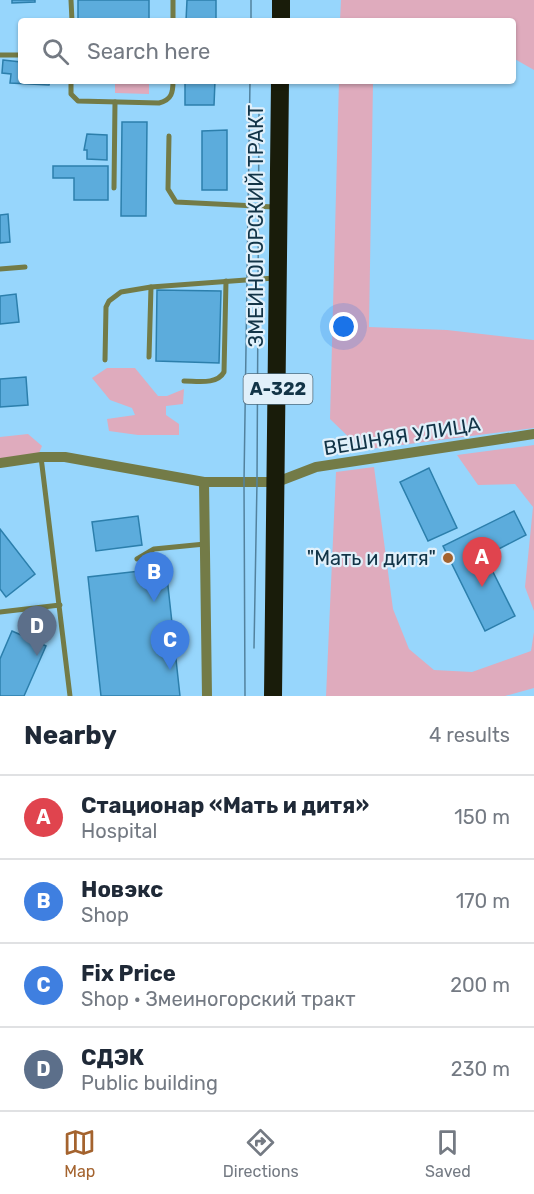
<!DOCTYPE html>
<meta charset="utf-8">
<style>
:root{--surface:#fff;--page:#f2f2f3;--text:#1f2937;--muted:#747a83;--line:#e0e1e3;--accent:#a4632e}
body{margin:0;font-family:Rubik,sans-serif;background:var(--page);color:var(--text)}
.you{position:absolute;left:344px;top:327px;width:21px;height:21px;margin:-15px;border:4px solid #fff;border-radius:50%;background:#1a73e8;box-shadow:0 0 0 9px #1a73e833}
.badge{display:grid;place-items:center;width:39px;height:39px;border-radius:50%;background:var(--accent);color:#fff;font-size:20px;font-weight:700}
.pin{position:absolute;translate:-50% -50px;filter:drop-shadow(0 2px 3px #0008)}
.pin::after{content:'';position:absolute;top:32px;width:21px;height:18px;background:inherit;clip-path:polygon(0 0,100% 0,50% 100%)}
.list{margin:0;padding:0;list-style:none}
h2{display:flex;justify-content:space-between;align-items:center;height:78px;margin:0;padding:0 24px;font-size:26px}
h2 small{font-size:20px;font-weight:400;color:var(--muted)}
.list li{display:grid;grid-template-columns:39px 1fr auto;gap:18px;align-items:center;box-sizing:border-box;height:84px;padding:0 24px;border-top:2px solid var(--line)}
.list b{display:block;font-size:22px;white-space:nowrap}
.list p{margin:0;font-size:20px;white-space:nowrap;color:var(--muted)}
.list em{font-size:20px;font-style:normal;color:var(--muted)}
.icon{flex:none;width:33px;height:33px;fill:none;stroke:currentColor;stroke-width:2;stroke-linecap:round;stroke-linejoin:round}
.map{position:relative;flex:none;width:534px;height:696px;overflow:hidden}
.search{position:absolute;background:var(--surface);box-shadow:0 2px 4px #0004;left:18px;right:18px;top:18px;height:66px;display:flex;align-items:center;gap:15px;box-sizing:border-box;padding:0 21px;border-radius:6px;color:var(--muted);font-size:22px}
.sheet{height:414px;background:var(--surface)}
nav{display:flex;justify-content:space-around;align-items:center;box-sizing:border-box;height:84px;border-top:2px solid var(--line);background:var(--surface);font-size:16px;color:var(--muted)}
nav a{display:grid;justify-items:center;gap:3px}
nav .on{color:var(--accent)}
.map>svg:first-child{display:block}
</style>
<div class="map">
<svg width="534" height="696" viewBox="0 0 534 696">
<rect width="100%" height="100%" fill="#97d6fc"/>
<g fill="#dfabbd">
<path d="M341,0H534V70L513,58V21H340Z"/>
<path d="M115,81H149V94L115,93Z"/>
<path d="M339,81H377L373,83L369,327L447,330L534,340V428L362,450L330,419Z"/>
<path d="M107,368H135L158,396H167L184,389L183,404L166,406V415L179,424V435H138L109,431L107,419L135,415L132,408L110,400L92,378Z"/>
<path d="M28,434L42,446L36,460L0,464V437Z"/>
<path d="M534,445V611L525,587L533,507L515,484L478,485L457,455Z"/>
<path d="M374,467L393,609L409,649L434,670L472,672L531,651L534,632V688L505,696H326L336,472Z"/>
</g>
<g fill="#5cacdc" stroke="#2c7fac" stroke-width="1.5">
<path d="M12,0H35V2L12,3Z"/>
<rect x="78" y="0" width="71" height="21"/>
<path d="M187,0H216V21H186Z"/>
<path d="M3,60L21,62V81H50L49,85L10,83L11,74L2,73Z"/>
<path d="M185,81H215L214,105H185Z"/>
<path d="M122,122H147L146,216H121Z"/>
<path d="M227,130V190H202V131Z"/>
<path d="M87,134L107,135V160L87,159V150H84Z"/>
<path d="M53,166H108V200H74V178H53Z"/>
<path d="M8,214L10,242L0,243V215Z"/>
<path d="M157,290L221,291L219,363L156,361Z"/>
<path d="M16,294L19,322L0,324V296Z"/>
<path d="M26,377L28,405L0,407V379Z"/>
<path d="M429,468L457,528L428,541L400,482Z"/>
<path d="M514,511L526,535L485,556L515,616L485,631L443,546Z"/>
<path d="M138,516L142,545L96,551L92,522Z"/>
<path d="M0,529L35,574L6,597L0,589Z"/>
<path d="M166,568L180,696H101L88,577Z"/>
<path d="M12,631L46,646L24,696H0V659Z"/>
</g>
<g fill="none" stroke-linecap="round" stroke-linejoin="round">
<g stroke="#737b47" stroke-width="5">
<path d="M71,0L72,21"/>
<path d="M173,21V0"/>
<path d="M0,55H21"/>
<path d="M71,81V94L78,101L159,103C172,100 173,92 173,81"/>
<path d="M169,136L168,189L176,202L274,207"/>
<path d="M114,188L115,102"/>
<path d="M0,269L25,267"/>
<path d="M149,357L151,287"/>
<path d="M105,360L106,307L109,301L121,292L151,287L274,278"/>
<path d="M184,381C197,381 217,385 224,372L226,281"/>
<path d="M41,457L70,696"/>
<path d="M137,559L154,549L205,544"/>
<path d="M0,612L60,605"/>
</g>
<g stroke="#737b47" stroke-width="10">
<path d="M0,463L41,457H65L204,482H277L316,467L534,434"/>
<path d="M204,482L207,696"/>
</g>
<g stroke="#191c0a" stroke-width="18">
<path d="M281,21V0"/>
<path d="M273,696L280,81"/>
</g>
<g stroke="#52829e" stroke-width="1.5">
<path d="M251,21V0"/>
<path d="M254,648L257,482L259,111"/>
<path d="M245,696L244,482L250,81"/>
</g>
</g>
<circle fill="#a4632e" stroke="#e1f0fa" stroke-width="2" cx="448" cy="558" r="6"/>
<g text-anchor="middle" stroke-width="4.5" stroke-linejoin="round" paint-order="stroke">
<rect fill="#e1f0fa" stroke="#506c7d" stroke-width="1.5" x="243.5" y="374" width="69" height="30" rx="4.5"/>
<g font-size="18" font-weight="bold" fill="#123447">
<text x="278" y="395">А-322</text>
</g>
<g font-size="20" fill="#123447" stroke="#e1f0fa">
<text transform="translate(256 226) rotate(-90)" y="7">ЗМЕИНОГОРСКИЙ ТРАКТ</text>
<text transform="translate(402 436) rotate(-9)" y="7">ВЕШНЯЯ УЛИЦА</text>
</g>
<g font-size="20" fill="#123447" stroke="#e1f0fa" text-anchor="end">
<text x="436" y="565">"Мать и дитя"</text>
</g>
</g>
</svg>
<div class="you"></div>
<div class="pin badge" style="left:482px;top:587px;background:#e0444e">A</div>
<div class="pin badge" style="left:154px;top:602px;background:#3f7fe0">B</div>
<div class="pin badge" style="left:170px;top:670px;background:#3f7fe0">C</div>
<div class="pin badge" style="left:37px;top:656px;background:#5c6f8a">D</div>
<div class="search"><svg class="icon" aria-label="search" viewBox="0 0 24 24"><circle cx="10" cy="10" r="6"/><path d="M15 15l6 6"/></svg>Search here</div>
</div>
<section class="sheet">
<h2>Nearby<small>4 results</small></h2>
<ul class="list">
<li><span class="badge" style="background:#e0444e">A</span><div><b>Стационар «Мать и дитя»</b><p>Hospital</p></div><em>150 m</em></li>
<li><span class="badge" style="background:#3f7fe0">B</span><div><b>Новэкс</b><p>Shop</p></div><em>170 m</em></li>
<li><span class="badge" style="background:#3f7fe0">C</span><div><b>Fix Price</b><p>Shop · Змеиногорский тракт</p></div><em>200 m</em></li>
<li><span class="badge" style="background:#5c6f8a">D</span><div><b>СДЭК</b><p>Public building</p></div><em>230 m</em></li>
</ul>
</section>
<nav>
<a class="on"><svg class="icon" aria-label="map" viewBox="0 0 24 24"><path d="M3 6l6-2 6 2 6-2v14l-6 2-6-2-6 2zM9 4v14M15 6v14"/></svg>Map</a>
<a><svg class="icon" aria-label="directions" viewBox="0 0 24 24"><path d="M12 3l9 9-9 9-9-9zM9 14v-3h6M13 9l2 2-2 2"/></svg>Directions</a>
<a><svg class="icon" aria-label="saved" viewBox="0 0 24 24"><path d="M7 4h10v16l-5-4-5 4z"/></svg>Saved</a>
</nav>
